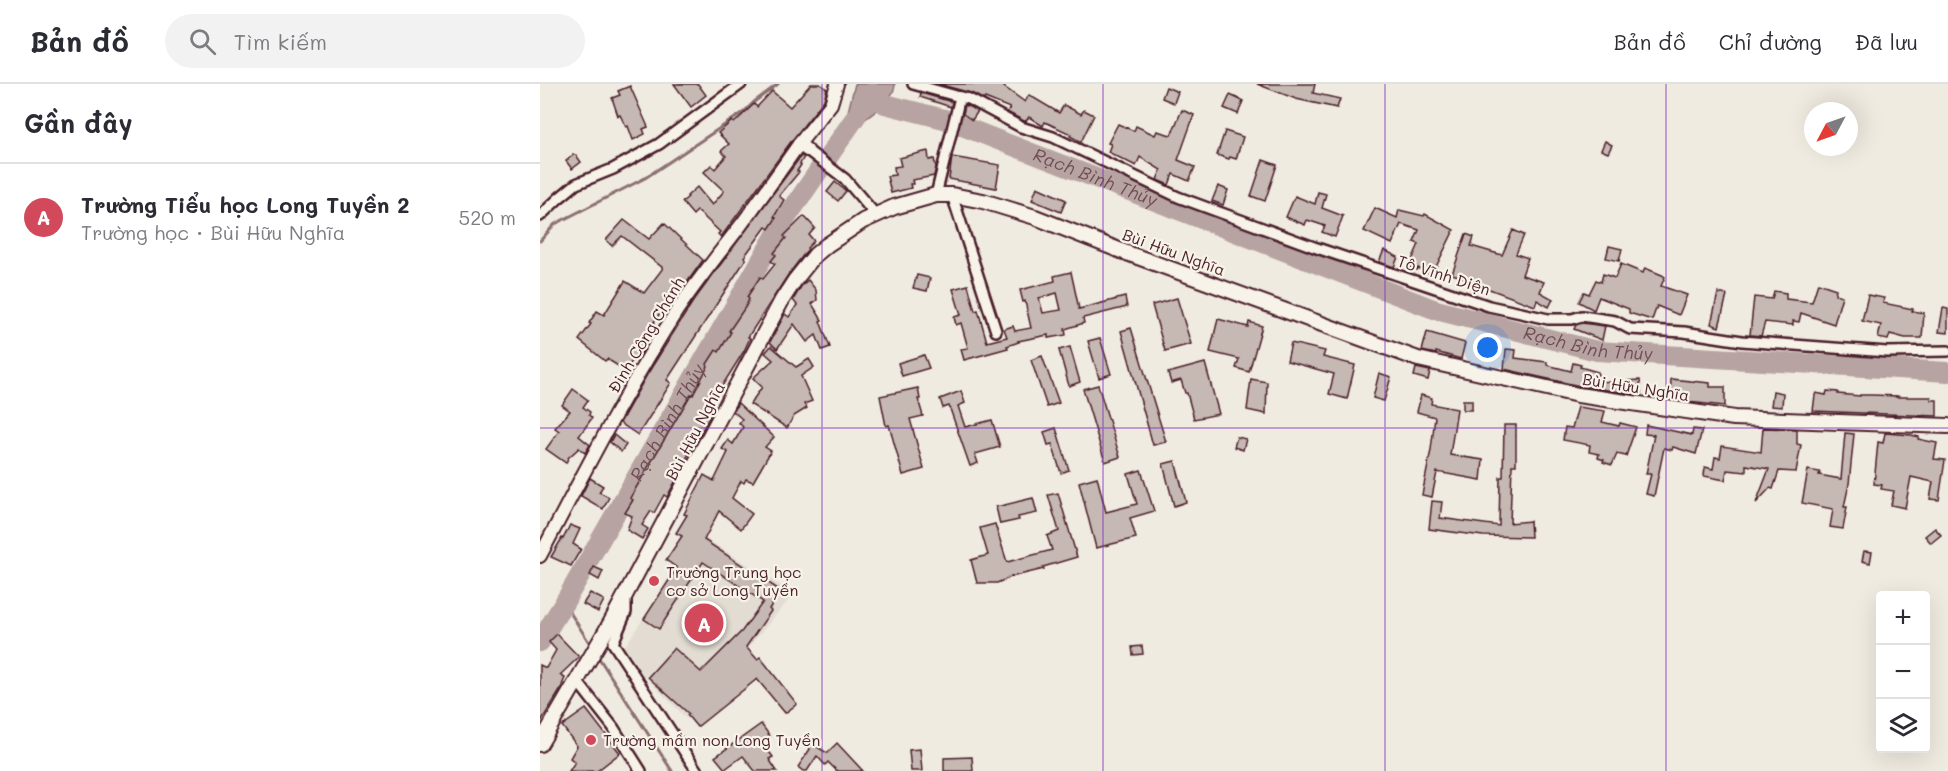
<!DOCTYPE html>
<html lang="vi">
<meta charset="utf-8">
<style>
:root{--surface:#fff;--page:#f2f2f3;--text:#2b2b33;--muted:#7c7c81;--line:#e1e1e2;--accent:#d1495b}
body{margin:0;font-family:Mali,sans-serif;background:var(--page);color:var(--text)}
.controls{position:absolute;right:18px;bottom:18px;display:grid;overflow:hidden;border-radius:6px;box-shadow:0 6px 24px #0002}
.controls button{width:54px;height:54px;display:grid;place-items:center;padding:0;border:0;border-bottom:2px solid var(--line);background:var(--surface);color:var(--text);font:30px sans-serif}
.compass{position:absolute;left:1264px;top:18px;width:54px;height:54px;border-radius:50%;background:var(--surface);box-shadow:0 6px 24px #0002;rotate:229deg}
.you{position:absolute;left:948px;top:264px;width:21px;height:21px;margin:-15px;border:4px solid #fff;border-radius:50%;background:#1a73e8;box-shadow:0 0 0 9px #1a73e833}
.badge{display:grid;place-items:center;width:39px;height:39px;border-radius:50%;background:var(--accent);color:#fff;font-size:20px;font-weight:700}
.pin{position:absolute;translate:-50% -50%;border:3px solid #fff;box-shadow:0 2px 6px #0006}
.list{margin:0;padding:0;list-style:none}
h2{display:flex;justify-content:space-between;align-items:center;height:78px;margin:0;padding:0 24px;font-size:26px}
h2 small{font-size:20px;font-weight:400;color:var(--muted)}
.list li{display:grid;grid-template-columns:39px 1fr auto;gap:18px;align-items:center;box-sizing:border-box;height:108px;padding:0 24px;border-top:2px solid var(--line)}
.list b{display:block;font-size:22px;white-space:nowrap}
.list p{margin:0;font-size:20px;white-space:nowrap;color:var(--muted)}
.list em{font-size:20px;font-style:normal;color:var(--muted)}
.icon{flex:none;width:33px;height:33px;fill:none;stroke:currentColor;stroke-width:2;stroke-linecap:round;stroke-linejoin:round}
.map{position:relative;flex:none;width:1408px;height:687px;overflow:hidden}
header{display:flex;align-items:center;gap:36px;box-sizing:border-box;height:84px;padding:0 30px;background:var(--surface);border-bottom:2px solid var(--line)}
header strong{font-size:28px}
nav{display:flex;gap:33px;margin-inline-start:auto;font-size:21px}
.search{width:420px;height:54px;background:var(--page);display:flex;align-items:center;gap:15px;box-sizing:border-box;padding:0 21px;border-radius:33px;color:var(--muted);font-size:22px}
main{display:flex}
aside{flex:1;background:var(--surface)}
.map>svg:first-child{display:block}
</style>
<header>
<strong>Bản đồ</strong>
<div class="search"><svg class="icon" aria-label="search" viewBox="0 0 24 24"><circle cx="10" cy="10" r="6"/><path d="M15 15l6 6"/></svg>Tìm kiếm</div>
<nav><a>Bản đồ</a><a>Chỉ đường</a><a>Đã lưu</a></nav>
</header>
<main>
<aside>
<h2>Gần đây<small></small></h2>
<ul class="list">
<li><span class="badge">A</span><div><b>Trường Tiểu học Long Tuyền 2</b><p>Trường học · Bùi Hữu Nghĩa</p></div><em>520 m</em></li>
</ul>
</aside>
<div class="map">
<svg width="1408" height="687" viewBox="0 0 1408 687">
<rect width="100%" height="100%" fill="#f0ebe0"/>
<filter id="ink" filterUnits="userSpaceOnUse"><feTurbulence type="fractalNoise" baseFrequency=".0167" numOctaves="2"/><feDisplacementMap in="SourceGraphic" scale="12" xChannelSelector="R" yChannelSelector="G"/><feConvolveMatrix kernelMatrix="1 2 1 2 8 2 1 2 1" color-interpolation-filters="sRGB"/></filter>
<g filter="url(#ink)">
<path fill="#e3dcd2" d="M159,450L254,510L147,635L81,568Z"/>
<path fill="#b7a4a2" stroke="#8b6f72" stroke-width="1.5" d="M315,0H355C355,19 317,40 302,51Z"/>
<g fill="none" stroke-linecap="round" stroke-linejoin="round">
<g stroke="#8b6f72" stroke-width="3">
<path d="M0,157L15,140L105,94L204,28L214,18L238,0"/>
<path d="M24,519L52,563"/>
<path d="M57,571L132,687"/>
</g>
<g stroke="#b7a4a2" stroke-width="20">
<path id="s1" d="M332,9L345,20L404,35L896,226L1057,267L1408,288"/>
<path id="s2" d="M0,558L24,519L242,140L317,31"/>
</g>
</g>
<g fill="#c6b8b3" stroke="#4a1f2b" stroke-width="1.5" fill-rule="evenodd">
<path d="M134,0H158L166,11L151,23Z"/>
<path d="M271,0H280L287,5L284,16L253,55L181,153L178,150L180,148L163,132L157,127L153,131L142,118L148,113L147,112L157,103L172,121L184,107L164,88L171,81L175,85L186,72L181,67L189,60L178,49L192,37L194,39L214,20L217,23L232,7L250,23Z"/>
<path d="M398,0H465L464,3L485,18L489,11L519,29L524,21L541,30L544,26L554,31L541,58L530,52L531,50L505,38L503,42L489,33L486,37H484L467,28L470,24L445,14L444,16L431,9Z"/>
<path d="M717,0H775L773,9L800,15L797,24L756,15Z"/>
<path d="M90,2L108,43L103,45L105,50L93,56L88,42L86,43L80,31L78,32L72,14L80,11L78,7Z"/>
<path d="M626,3L638,8L634,19L622,14Z"/>
<path d="M381,9L412,18L411,23L380,13Z"/>
<path d="M690,11L703,17L698,30L684,24Z"/>
<path d="M425,21L438,27L432,36L423,30Z"/>
<path d="M642,26L654,31L638,76L655,83L649,97L633,90L629,101L617,96L621,86L600,73L596,82L568,68L571,60L568,59L578,40L594,47L596,42L615,51L617,47L631,51Z"/>
<path d="M685,47L703,53L696,75L690,73L689,75L677,71Z"/>
<path d="M1065,57L1072,61L1068,69L1061,66Z"/>
<path d="M388,67L389,76L394,75L396,83L394,92L372,96L373,100H370L371,104L351,109L347,92L355,91L354,83L361,82L359,74Z"/>
<path d="M33,71H36L41,78L32,85L26,77Z"/>
<path d="M261,72L264,73L260,80L261,81L257,87L259,88L239,112L244,116L234,133L236,134L229,145L226,143L204,173L206,175L127,296L131,299L98,351L80,339L108,289L152,219Z"/>
<path d="M412,73L460,81L456,104L409,95Z"/>
<path d="M723,76L737,81L725,117L711,112Z"/>
<path d="M295,98L306,107L298,117L287,108Z"/>
<path d="M678,102L688,106L683,121L672,117Z"/>
<path d="M497,103L526,116L521,128L492,116Z"/>
<path d="M778,108L786,110L782,124L803,132L795,153L782,148L785,142L767,136L765,141L746,133L755,112L775,120Z"/>
<path d="M835,124L857,134L859,126L884,132L885,130L914,146L892,191L878,184L877,186L869,183L879,160L874,158L879,146L861,140L852,160L824,147Z"/>
<path d="M264,132L275,144L269,151L274,157L267,164L268,165L248,191L208,253L210,254L204,267L167,326L171,330L135,395L136,396L127,413L124,411L114,429L111,427L102,441L108,445L102,455L87,446L92,432L85,429L93,416L90,414L151,310L153,311L168,282L167,280L176,266L179,268L191,248L189,247L206,222L209,215L207,213L220,193L223,195L235,180L231,177L236,171L234,169L246,154L244,152Z"/>
<path d="M84,136L109,155L124,139L163,176L128,225L124,223L114,238L115,239L105,253L109,256L96,277L93,275L86,287L67,275L65,277L39,256L51,240L49,239L57,227L64,231L85,197L104,209L123,184L82,152L72,162L66,156Z"/>
<path d="M973,146L984,151L976,170L988,174L982,191L1004,198L1000,208L1013,215L1009,223L997,216L995,222L944,203L943,206L933,203L935,197L912,190L926,150L934,153L931,162L962,171Z"/>
<path d="M1069,162L1082,165L1079,177L1066,174Z"/>
<path d="M844,166L858,173L854,183L839,178Z"/>
<path d="M1081,180L1103,189L1105,184L1122,191L1125,193L1121,202L1147,211L1139,231L1117,222L1112,236L1089,229V225L1059,213L1054,226L1039,218L1044,208L1049,210L1056,196L1061,198L1063,190L1075,194Z"/>
<path d="M531,188L539,225L585,213L587,223L543,234L544,239L525,245L526,251L508,254V251L478,257L479,258L467,262L468,264L424,276L421,265L428,264L421,239L416,241L414,233L421,231L413,205L428,201L435,227L438,226L447,258L467,253L464,245L473,242L475,247L491,244L485,217L483,218L480,206L515,197L514,192ZM517,209L521,226L503,229L499,214Z"/>
<path d="M377,191L390,194L387,207L373,204Z"/>
<path d="M268,196L276,206L277,216L272,220L282,236L280,237L290,263L282,266L276,251L267,258L254,240L237,265L230,258L245,230L249,233L257,221L253,216L262,201Z"/>
<path d="M1278,199L1296,205L1295,210L1302,212L1294,240L1261,229L1259,238L1253,237V241L1225,238L1221,252L1210,251L1214,213L1232,215L1234,207L1246,209V215L1272,218Z"/>
<path d="M1178,209L1187,211L1179,243L1171,240Z"/>
<path d="M1328,211L1344,214L1343,219L1373,225L1372,227L1384,229L1382,254H1365L1350,250L1348,256L1338,254L1341,241L1322,237Z"/>
<path d="M637,214L651,260L625,267L612,221Z"/>
<path d="M1403,224L1408,225V249L1399,248Z"/>
<path d="M678,235L708,243L709,238L722,242L709,288L696,284L699,275L670,268Z"/>
<path d="M1042,239L1065,242L1062,256L1034,245L1036,241Z"/>
<path d="M591,244L626,358L613,361L581,247Z"/>
<path d="M887,248L925,259L921,275L896,268V270L882,267Z"/>
<path d="M560,254L571,290L559,294L548,257Z"/>
<path d="M751,259L785,267L783,273L815,281L807,315L789,310L794,290L747,277Z"/>
<path d="M231,262L256,283L269,275L274,283L261,292L272,317L264,320L267,324L254,332L247,344L210,320L222,303L213,294L233,276L225,269Z"/>
<path d="M530,263L540,298L529,302L519,266Z"/>
<path d="M966,265L976,266L975,274L1007,278V281L1031,287L1033,279L1041,281L1040,283L1058,288L1057,296L1083,301L1084,297L1100,296L1101,311L1040,302L964,285Z"/>
<path d="M384,271L389,284L362,292L358,279Z"/>
<path d="M502,272L519,319L507,323L491,276Z"/>
<path d="M665,279L679,330L654,335L647,309H645L641,296L631,299L628,289Z"/>
<path d="M876,284L890,287L888,296L874,292Z"/>
<path d="M839,289L851,293L844,317L833,314Z"/>
<path d="M711,295L727,298L726,330L707,326Z"/>
<path d="M1131,295L1170,299V303H1185V322L1130,316Z"/>
<path d="M558,301L580,373L565,378L543,305Z"/>
<path d="M378,304L380,315H378L383,332L370,335L384,385L363,391L349,341L346,342L340,312Z"/>
<path d="M33,305L48,316L43,323L50,328L49,331L52,334L39,352L50,361L45,369L39,364L28,374L26,379L6,365L19,347L15,344L30,327L22,321Z"/>
<path d="M421,307L425,319L418,322L425,343L452,336L460,363L435,370L438,379L430,382L409,322L403,324L400,315Z"/>
<path d="M1233,307L1243,309L1242,323L1231,322Z"/>
<path d="M1287,307L1298,308V310L1320,312V311H1333L1357,312L1356,313H1391V316H1397V332L1273,327L1275,311L1276,309L1286,311Z"/>
<path d="M881,311L892,314L891,320L917,325L910,371L943,376L941,396L897,388L892,413L882,411L891,366L895,333L877,328Z"/>
<rect x="923" y="316" width="9" height="10"/>
<path d="M198,319L234,353L225,363L231,367L213,398L206,395L204,399L201,397L192,414L212,430L201,445L179,427L164,456L241,507L229,525L231,527L206,563L217,575L220,573L257,620L245,629L217,595L157,643L147,631L149,630L108,593L134,564L161,588L202,547L223,518L163,478L119,545L104,535L137,484L126,476L142,452L136,449L147,431L144,430L164,391L174,397L188,368L182,365L188,356L193,360L203,343L199,339L202,335L193,327Z"/>
<path d="M1038,323L1065,327L1062,338L1079,342L1080,339L1096,343L1086,372L1077,370L1072,381L1063,378L1064,376L1058,374L1059,370L1049,368L1050,361L1023,356L1025,343L1032,344Z"/>
<path d="M964,341H976V381H972L970,439L990,437L991,453L943,452L889,445L892,417L902,418L900,434L959,442L960,393H963Z"/>
<path d="M1106,341L1152,351L1153,345L1162,346L1156,370L1133,363L1132,366L1124,364L1114,412L1106,410L1111,390H1106L1114,351L1105,350Z"/>
<path d="M516,344L529,386L521,389L512,360L508,361L504,348Z"/>
<path d="M1223,344L1257,345V360L1261,361L1256,388L1239,387L1233,405L1230,404L1216,419L1229,385L1206,381V388L1187,386L1185,396L1164,392L1165,383L1173,385L1175,373L1180,374L1182,362L1221,368Z"/>
<path d="M1305,349L1314,350L1309,400L1304,423H1307L1303,445L1290,443L1293,425L1262,419L1268,386L1280,388L1279,391L1301,395Z"/>
<path d="M1345,349L1371,351L1379,353L1378,355L1397,359L1394,375L1405,376L1399,416L1390,415L1393,398L1371,393L1365,424L1351,421L1354,407L1341,405L1342,401L1334,400L1338,358L1343,359Z"/>
<path d="M74,351L86,361L81,368L70,358Z"/>
<path d="M697,353L706,355L703,366L694,363Z"/>
<path d="M635,377L646,418L634,422L623,380Z"/>
<path d="M601,386L614,427L590,434L596,454L556,464L539,398L557,393L566,428L597,420L588,390Z"/>
<path d="M50,394L63,402L59,408L69,413L63,425L41,412Z"/>
<path d="M518,409L537,473L503,483L504,485L471,493L457,499H437L431,476L448,471L440,444L455,440L467,478L512,466L507,452L519,447L508,411Z"/>
<path d="M493,414L497,429L478,433L479,436L460,440L456,423Z"/>
<path d="M30,441L40,445L33,460L41,465L31,482L11,473L22,454L23,455Z"/>
<path d="M1395,444L1401,451L1391,459L1385,452Z"/>
<path d="M1324,467L1332,468L1330,479L1322,477Z"/>
<path d="M54,483L63,487L59,496L50,491Z"/>
<path d="M50,509L64,516L58,528L43,520Z"/>
<path d="M17,550L39,573L20,591L25,594L22,601L23,602L0,639V581L6,584L16,566L9,558Z"/>
<path d="M602,562L603,570L593,571L592,563Z"/>
<path d="M46,625L80,669L57,687H29L35,678L30,674L37,662L22,642Z"/>
<path d="M221,640L230,652L222,658L233,673L229,675L237,687H215L203,672L185,685L175,673Z"/>
<path d="M266,656L287,669L297,659L323,687H297L288,678L285,681L277,672L267,687H263L258,683L270,665L263,658Z"/>
<path d="M380,665L382,687H371L369,666Z"/>
<path d="M432,673L433,687H404V674Z"/>
</g>
<g fill="none" stroke-linecap="round" stroke-linejoin="round">
<defs>
<g id="minor">
<path d="M373,0L420,13L396,111"/>
<path d="M420,13L429,15L481,43L513,53L638,113L774,163L949,222L1008,235H1032L1042,232L1075,237L1090,245L1144,248L1202,257L1347,268L1408,267"/>
<path d="M267,66L305,95L335,130"/>
<path d="M412,111L456,247"/>
<path d="M0,132L19,114L36,100L73,85L119,60L201,0"/>
<path d="M86,513V528L73,559L157,687"/>
<path d="M37,597L73,643L101,687"/>
</g>
<g id="tertiary">
<path d="M259,60L291,20L297,0"/>
<path d="M0,472C44,389 87,304 138,225C158,196 179,169 201,141C221,114 240,87 259,60L267,66"/>
</g>
<path id="secondary" d="M0,660L71,538L242,216L255,196L275,171L287,161L323,137L354,123L396,111H412L443,117L495,133L584,168L878,275L1038,311L1194,334L1408,342"/>
</defs>
<use href="#minor" stroke="#4a1f2b" stroke-width="14"/>
<use href="#tertiary" stroke="#4a1f2b" stroke-width="16"/>
<use href="#secondary" stroke="#4a1f2b" stroke-width="18"/>
<use href="#minor" stroke="#f7f3e8" stroke-width="9"/>
<use href="#tertiary" stroke="#f7f3e8" stroke-width="12"/>
<use href="#secondary" stroke="#f7f3e8" stroke-width="14"/>
</g>
</g>
<path fill="none" stroke="#7b2cbf" stroke-width="1.5" stroke-opacity="0.55" d="M282,0V687M563,0V687M845,0V687M1126,0V687M0,344H1408"/>
<g fill="#d1495b" stroke="#f7f3e8" stroke-width="2">
<circle cx="114" cy="497" r="6"/>
<circle cx="51" cy="656" r="6"/>
</g>
<g text-anchor="middle" stroke-width="4.5" stroke-linejoin="round" paint-order="stroke">
<g font-size="16" fill="#4a1f2b" stroke="#f7f3e8">
<text transform="translate(634 168) rotate(20)" y="6">Bùi Hữu Nghĩa</text>
<text transform="translate(904 191) rotate(18)" y="6">Tô Vĩnh Diện</text>
<text transform="translate(106 251) rotate(-59)" y="6">Đinh Công Chánh</text>
<text transform="translate(1096 303) rotate(9)" y="6">Bùi Hữu Nghĩa</text>
<text transform="translate(155 347) rotate(-62)" y="6">Bùi Hữu Nghĩa</text>
</g>
<g font-size="16" fill="#4a1f2b" stroke="#f7f3e8" text-anchor="start">
<text x="126" y="494">Trường Trung học<tspan x="126" dy="18">cơ sở Long Tuyền</tspan></text>
<text x="63" y="662">Trường mầm non Long Tuyền</text>
</g>
<g font-size="18" font-style="italic" fill="#704e55" stroke="#f7f3e8">
<text dy="6" stroke="none"><textPath href="#s1" startOffset="240">Rạch Bình Thủy</textPath></text>
<text dy="6" stroke="none"><textPath href="#s1" startOffset="762">Rạch Bình Thủy</textPath></text>
<text dy="6" stroke="none"><textPath href="#s2" startOffset="254">Rạch Bình Thủy</textPath></text>
</g>
</g>
</svg>
<div class="controls">
<button>+</button>
<button>−</button>
<button><svg class="icon" aria-label="layers" viewBox="0 0 24 24"><path d="M12 4l9 5-9 5-9-5zM3 14l9 5 9-5"/></svg></button>
</div>
<svg class="compass" viewBox="-18 -18 36 36"><path d="M0-13l5 13h-10z" fill="#e53935"/><path d="M0 13l5-13h-10z" fill="#7c7c81"/></svg>
<div class="you"></div>
<div class="pin badge" style="left:164px;top:539px">A</div>
</div>
</main>
